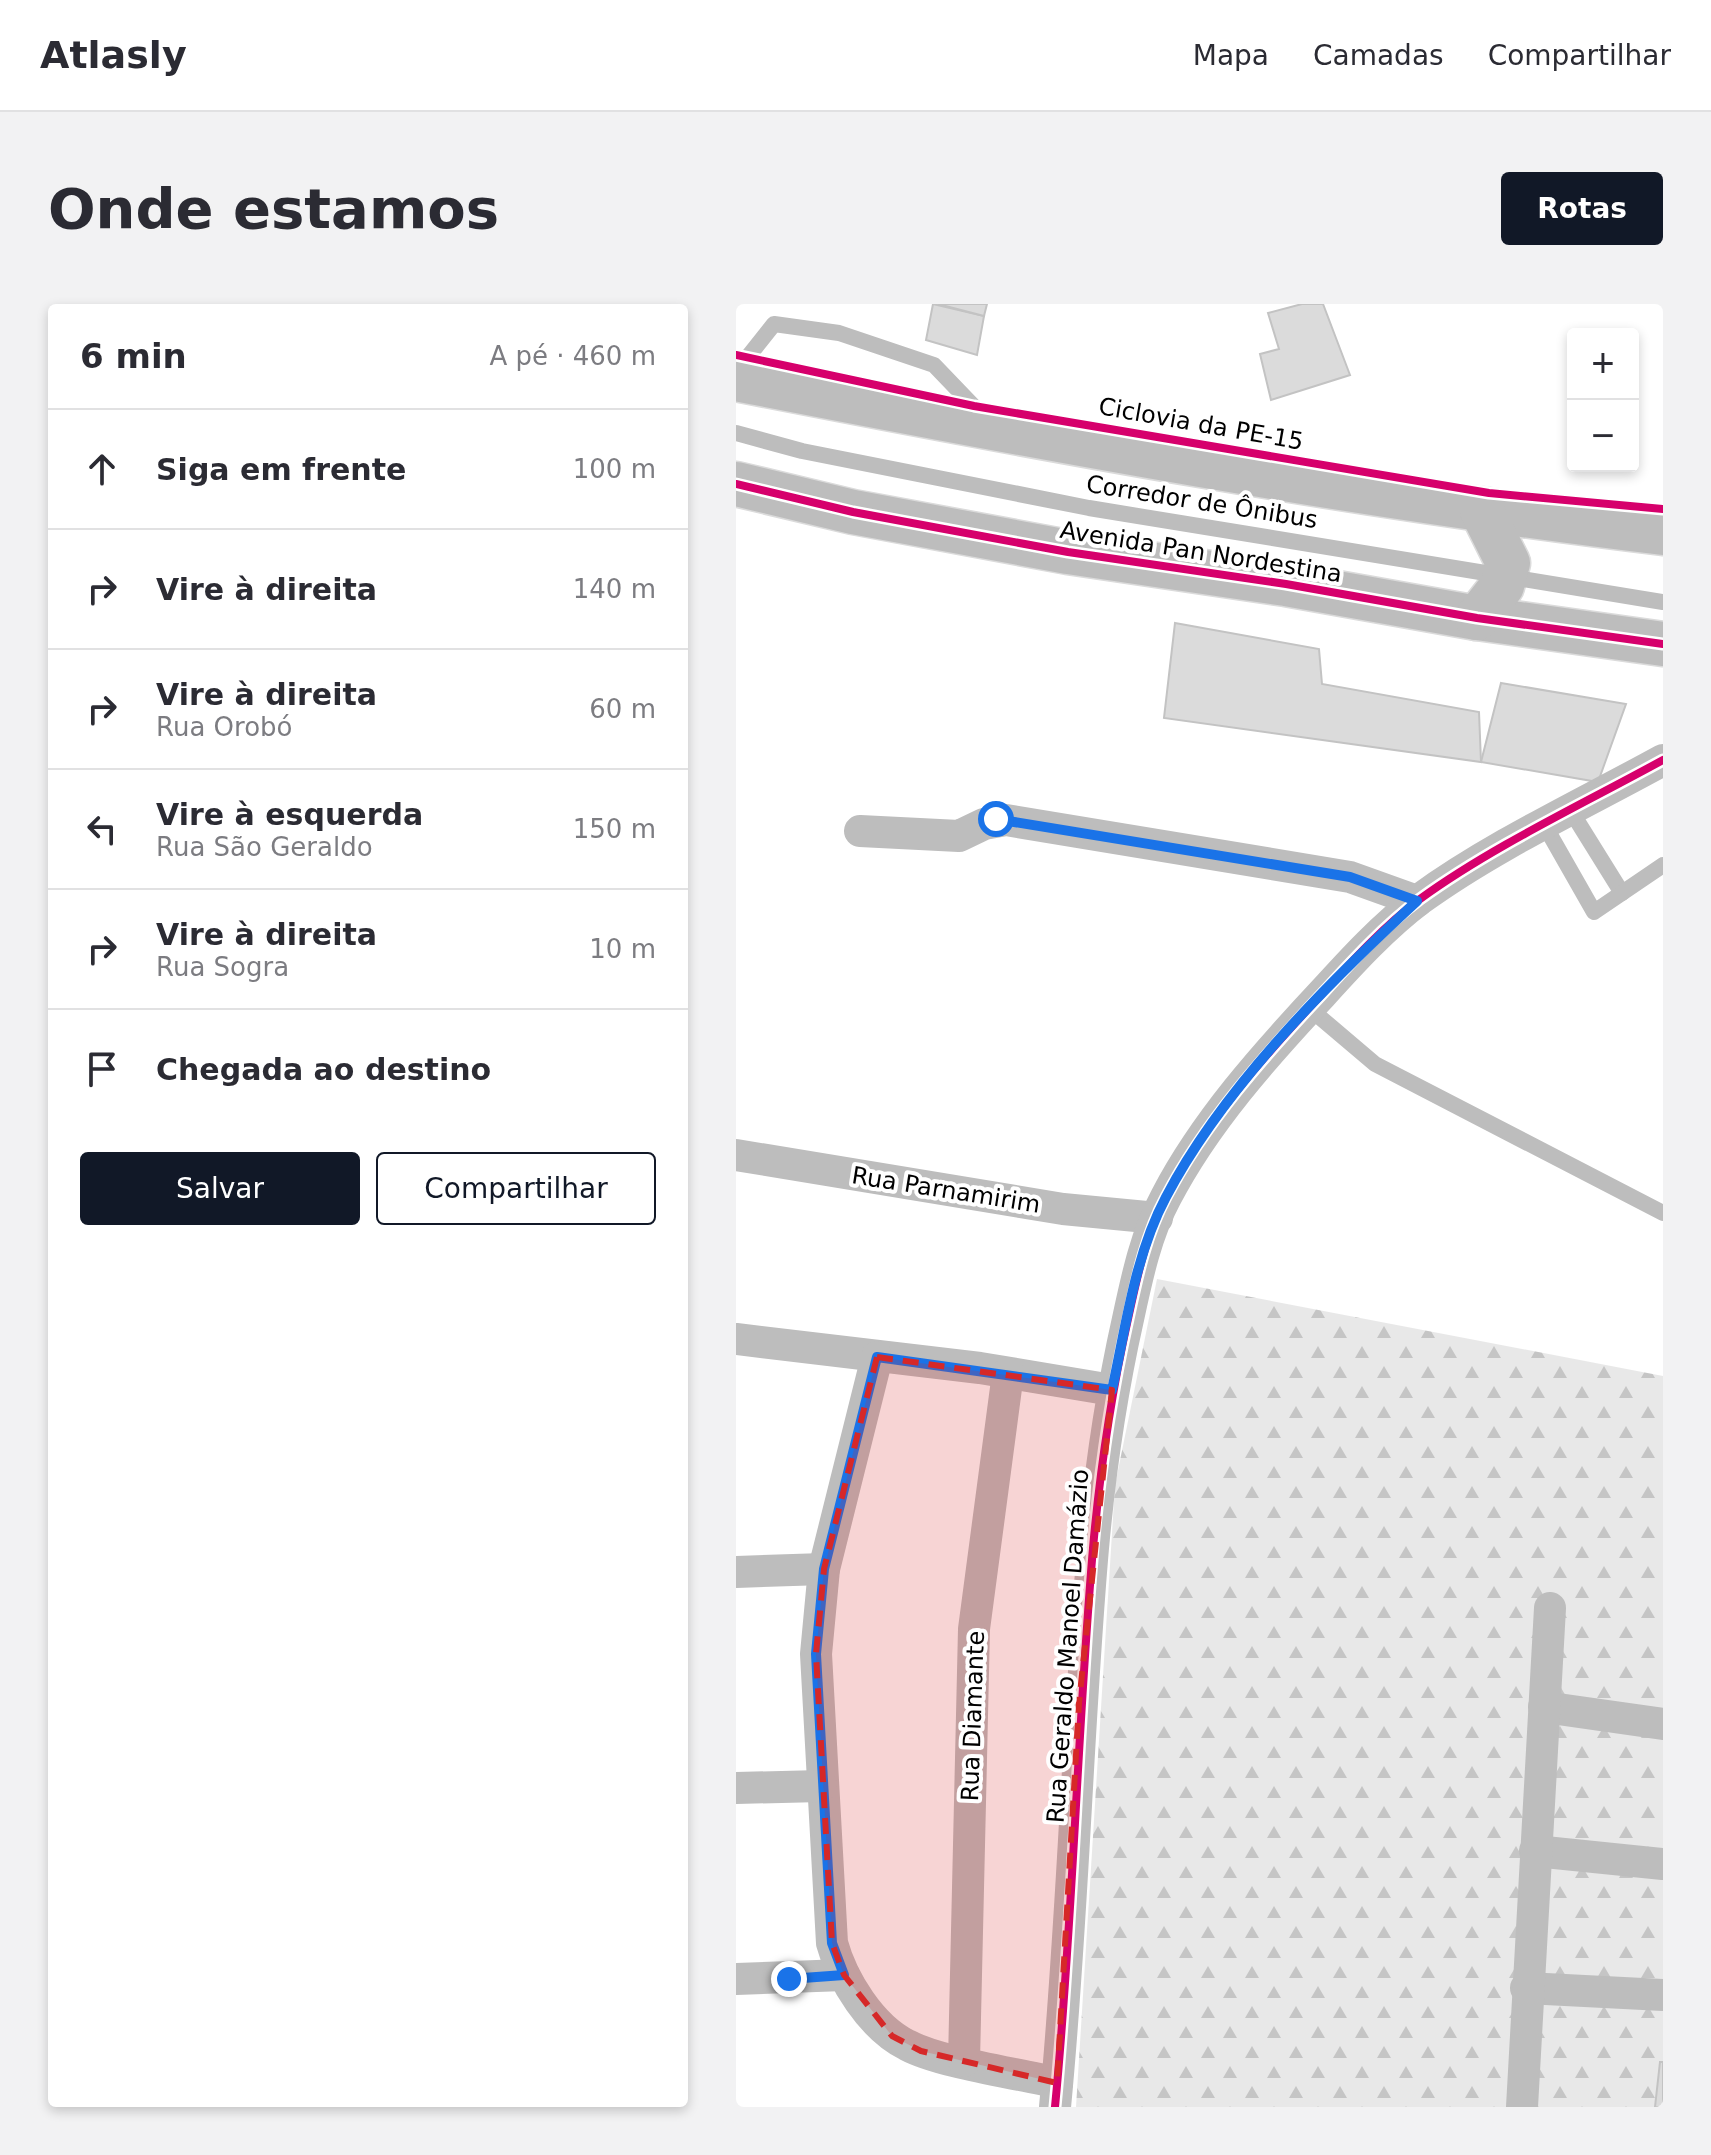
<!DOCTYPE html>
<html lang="pt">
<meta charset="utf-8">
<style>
:root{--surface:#fff;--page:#f2f2f3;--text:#2b2b33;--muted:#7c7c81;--line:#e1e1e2;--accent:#111827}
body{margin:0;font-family:"DejaVu Sans",sans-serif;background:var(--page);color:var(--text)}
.controls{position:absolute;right:24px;top:24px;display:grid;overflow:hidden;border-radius:8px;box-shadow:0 4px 12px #0003}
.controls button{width:72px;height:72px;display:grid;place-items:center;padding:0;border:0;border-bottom:2px solid var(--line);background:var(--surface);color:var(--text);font:40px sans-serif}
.stop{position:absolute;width:24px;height:24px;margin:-18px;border:6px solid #1a73e8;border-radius:50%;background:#fff}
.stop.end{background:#1a73e8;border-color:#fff;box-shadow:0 2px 8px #0008}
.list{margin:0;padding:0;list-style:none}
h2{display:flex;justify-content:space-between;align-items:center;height:104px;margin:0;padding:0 32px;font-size:34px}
h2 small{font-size:26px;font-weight:400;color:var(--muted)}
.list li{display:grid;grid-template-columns:52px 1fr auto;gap:24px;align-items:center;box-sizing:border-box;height:120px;padding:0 32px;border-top:2px solid var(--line)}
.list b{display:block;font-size:30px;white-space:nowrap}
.list p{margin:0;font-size:26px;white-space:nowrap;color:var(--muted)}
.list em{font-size:26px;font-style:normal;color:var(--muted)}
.actions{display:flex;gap:16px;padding:24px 32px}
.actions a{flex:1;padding:18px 0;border:2px solid var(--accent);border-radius:8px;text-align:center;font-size:28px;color:var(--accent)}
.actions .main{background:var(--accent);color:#fff}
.icon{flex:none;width:44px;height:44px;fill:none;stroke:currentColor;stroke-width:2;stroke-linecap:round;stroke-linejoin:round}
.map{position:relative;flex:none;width:927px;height:1803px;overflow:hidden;border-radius:8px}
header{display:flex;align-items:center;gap:48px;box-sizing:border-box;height:112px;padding:0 40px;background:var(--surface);border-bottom:2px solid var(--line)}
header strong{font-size:38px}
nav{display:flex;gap:44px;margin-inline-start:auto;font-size:28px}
.intro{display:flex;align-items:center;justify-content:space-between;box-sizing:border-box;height:192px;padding:0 48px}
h1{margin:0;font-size:56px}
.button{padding:20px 36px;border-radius:8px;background:var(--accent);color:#fff;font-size:28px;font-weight:700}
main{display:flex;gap:48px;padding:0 48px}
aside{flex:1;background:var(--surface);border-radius:8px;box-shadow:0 4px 12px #0003}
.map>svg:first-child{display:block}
</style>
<header>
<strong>Atlasly</strong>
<nav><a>Mapa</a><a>Camadas</a><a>Compartilhar</a></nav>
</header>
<div class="intro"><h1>Onde estamos</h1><a class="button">Rotas</a></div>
<main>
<aside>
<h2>6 min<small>A pé · 460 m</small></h2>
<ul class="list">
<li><svg class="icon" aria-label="ahead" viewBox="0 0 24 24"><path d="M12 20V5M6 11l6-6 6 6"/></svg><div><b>Siga em frente</b></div><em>100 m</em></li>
<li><svg class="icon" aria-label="right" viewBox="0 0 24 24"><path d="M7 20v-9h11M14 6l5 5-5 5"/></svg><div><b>Vire à direita</b></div><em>140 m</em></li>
<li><svg class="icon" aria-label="right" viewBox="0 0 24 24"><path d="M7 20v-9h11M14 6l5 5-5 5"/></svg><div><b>Vire à direita</b><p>Rua Orobó</p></div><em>60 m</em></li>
<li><svg class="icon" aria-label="left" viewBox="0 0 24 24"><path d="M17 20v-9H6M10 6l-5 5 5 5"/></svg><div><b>Vire à esquerda</b><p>Rua São Geraldo</p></div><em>150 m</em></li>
<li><svg class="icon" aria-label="right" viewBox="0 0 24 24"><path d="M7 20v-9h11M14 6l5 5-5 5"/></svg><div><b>Vire à direita</b><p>Rua Sogra</p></div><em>10 m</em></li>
<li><svg class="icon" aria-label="arrive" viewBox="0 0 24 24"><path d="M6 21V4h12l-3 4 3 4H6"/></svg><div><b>Chegada ao destino</b></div></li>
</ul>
<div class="actions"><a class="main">Salvar</a><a>Compartilhar</a></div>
</aside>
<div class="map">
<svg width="927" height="1803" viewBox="0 0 927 1803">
<defs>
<pattern id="forest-firs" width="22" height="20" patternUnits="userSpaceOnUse" patternTransform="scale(2)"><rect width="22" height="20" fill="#e8e8e8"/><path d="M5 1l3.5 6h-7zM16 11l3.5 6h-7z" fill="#c5c5c5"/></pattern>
</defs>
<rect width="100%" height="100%" fill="#fff"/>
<path fill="url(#forest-firs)" d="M421,975L927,1072V1803H340L379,1181Z"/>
<g fill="#dbdbdb" stroke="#c3c3c3" stroke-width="2">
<path d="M197,0L248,12L241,51L190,36Z"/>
<path d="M202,0H251L248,12Z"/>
<path d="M566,0H587L614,71L535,96L524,50L543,45L532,9Z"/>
<path d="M439,319L583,345L586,380L743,408L745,458L428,414Z"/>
<path d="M765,379L890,400L862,478L745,458Z"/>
<path d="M924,1758H927V1803H919Z"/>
</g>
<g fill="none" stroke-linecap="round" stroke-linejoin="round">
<defs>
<g id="highway">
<path d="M0,75C307,135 616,192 927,229"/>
<path d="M0,180L117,208L332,248L550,280L741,314L927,340"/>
<path d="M741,314L766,282L772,259L746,207"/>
</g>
</defs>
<use href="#highway" stroke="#dbdbdb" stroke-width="47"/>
<g stroke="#bdbdbd" stroke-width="16">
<path d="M0,68L38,20L103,29L198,61L246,111"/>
<path d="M0,129L66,147L353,204L927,298"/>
<path d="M835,507L886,589"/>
<path d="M809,522L858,608L927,561"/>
<path d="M573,704L639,760L927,909"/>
</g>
<g stroke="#bdbdbd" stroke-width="32">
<path d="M124,527L223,532L248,520L270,516L614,573L681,597"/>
<path d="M0,851L327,905L421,914"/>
<path d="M0,1035L244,1064L376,1086"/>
<path d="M141,1053L88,1265L80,1350L96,1639C106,1676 135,1723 171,1741C205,1759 281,1769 321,1779"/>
<path d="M0,1268L88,1265"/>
<path d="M808,1403L927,1420"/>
<path d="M0,1484L85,1482"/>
<path d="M799,1547L927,1560"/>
<path d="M0,1675L108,1671"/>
<path d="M790,1684L927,1691"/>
<path d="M228,1757L238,1325L272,1069"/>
<path d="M319,1803C337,1617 341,1430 357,1244C364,1166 375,1091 392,1015C401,973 410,930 430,893C469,818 529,751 586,690C616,657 648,622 684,595C757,542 847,500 927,456"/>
<path d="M786,1803L814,1304"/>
</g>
<use href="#highway" stroke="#bdbdbd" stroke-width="44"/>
<defs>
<g id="cycleway">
<path d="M0,51L238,102L753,189L927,205"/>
<path d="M0,180L117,208L332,248L550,280L741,314L927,340"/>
<path d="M319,1803C337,1617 341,1430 357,1244C364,1166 375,1091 392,1015C401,973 410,930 430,893C469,818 529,751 586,690C616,657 648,622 684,595C757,542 847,500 927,456"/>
</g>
</defs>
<use href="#cycleway" stroke="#fff" stroke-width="13"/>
<use href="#cycleway" stroke="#d6006c" stroke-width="8"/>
</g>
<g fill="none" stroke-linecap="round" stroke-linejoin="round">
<path stroke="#1a73e8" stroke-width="10" d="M53,1675L108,1671L96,1639L80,1350L88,1265L141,1053L376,1086C390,1022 399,951 430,893C487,784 591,680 681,597L614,573L260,515"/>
</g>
<path fill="#d62828" fill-opacity="0.2" stroke="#d62828" stroke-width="6" stroke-dasharray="16 10" stroke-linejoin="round" d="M141,1053L376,1086L343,1399L321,1779L185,1747L156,1732L108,1671L96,1639L80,1350L88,1265Z"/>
<g text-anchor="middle" stroke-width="8" stroke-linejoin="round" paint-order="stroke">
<g font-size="24" fill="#000" stroke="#fff">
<text transform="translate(465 120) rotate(10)" y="8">Ciclovia da PE-15</text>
<text transform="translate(466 198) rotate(9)" y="8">Corredor de Ônibus</text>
<text transform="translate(465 248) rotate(9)" y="8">Avenida Pan Nordestina</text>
<text transform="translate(210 886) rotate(9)" y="8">Rua Parnamirim</text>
<text transform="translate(332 1342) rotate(-86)" y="8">Rua Geraldo Manoel Damázio</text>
<text transform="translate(237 1412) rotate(-88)" y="8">Rua Diamante</text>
</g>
</g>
</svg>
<div class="controls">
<button>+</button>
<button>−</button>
</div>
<div class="stop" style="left:260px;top:515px"></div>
<div class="stop end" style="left:53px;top:1675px"></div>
</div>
</main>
